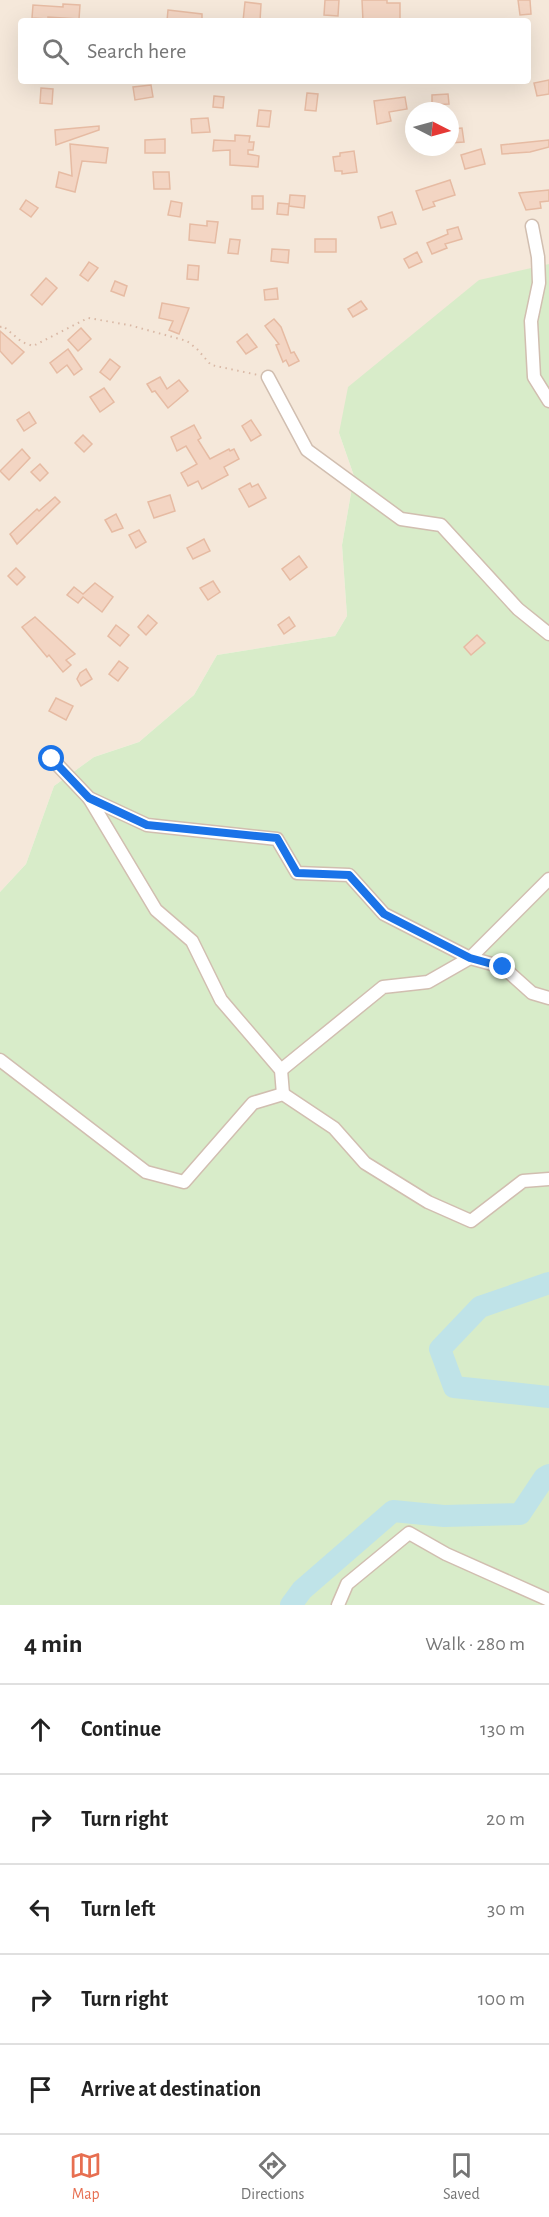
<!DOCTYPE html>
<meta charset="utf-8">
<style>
:root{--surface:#fff;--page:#f6f6f6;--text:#222;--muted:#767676;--line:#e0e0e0;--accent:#e76f51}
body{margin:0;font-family:"Alegreya Sans",sans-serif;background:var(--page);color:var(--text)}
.compass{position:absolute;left:405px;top:102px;width:54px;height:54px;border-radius:50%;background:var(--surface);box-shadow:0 6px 24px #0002;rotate:96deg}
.stop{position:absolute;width:18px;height:18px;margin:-14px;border:4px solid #1a73e8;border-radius:50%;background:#fff}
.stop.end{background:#1a73e8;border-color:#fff;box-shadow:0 2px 6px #0008}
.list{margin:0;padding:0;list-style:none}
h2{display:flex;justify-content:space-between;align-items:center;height:78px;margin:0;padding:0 24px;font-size:26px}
h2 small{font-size:20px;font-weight:400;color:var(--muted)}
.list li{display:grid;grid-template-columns:39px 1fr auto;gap:18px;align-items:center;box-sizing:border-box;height:90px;padding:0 24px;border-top:2px solid var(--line)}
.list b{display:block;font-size:22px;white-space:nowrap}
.list em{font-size:20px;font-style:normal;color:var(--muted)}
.icon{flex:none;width:33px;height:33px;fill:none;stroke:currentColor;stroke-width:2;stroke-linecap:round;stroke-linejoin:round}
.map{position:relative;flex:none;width:549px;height:1605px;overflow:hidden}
.search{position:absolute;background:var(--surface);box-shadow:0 6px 24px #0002;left:18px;right:18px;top:18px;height:66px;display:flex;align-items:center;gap:15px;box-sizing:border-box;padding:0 21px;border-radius:6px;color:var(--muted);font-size:22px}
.sheet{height:528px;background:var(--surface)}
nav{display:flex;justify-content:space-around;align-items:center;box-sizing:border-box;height:84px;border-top:2px solid var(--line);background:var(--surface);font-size:16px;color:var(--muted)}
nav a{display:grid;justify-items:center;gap:3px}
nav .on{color:var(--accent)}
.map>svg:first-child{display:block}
</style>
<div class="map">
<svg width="549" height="1605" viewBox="0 0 549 1605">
<rect width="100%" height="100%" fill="#fdf6ec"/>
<path fill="#f5e8da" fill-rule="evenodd" d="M0,0H549V264L339,433L354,476L342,545L347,616L335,636L217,655L194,695L139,742L94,757L54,786L26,864L0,892ZM21,21H528V81H21ZM414,111H450V147H414Z"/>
<path fill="#d8ecc9" d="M549,264V1605H0V892L26,864L54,786L94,757L139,742L194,695L217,655L335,636L347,616L342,545L354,476L339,433L348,387L479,280Z"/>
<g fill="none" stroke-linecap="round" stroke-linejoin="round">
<g stroke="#bfe3e8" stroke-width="22">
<path d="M549,1283L480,1307L440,1349L454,1387L549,1397"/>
<path d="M291,1605L302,1590L393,1511L444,1516L520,1514L544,1478L549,1475"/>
</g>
</g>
<g fill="#f3d5c3" stroke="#e6bba3" stroke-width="1.5">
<path d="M325,0H339L338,16L324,15Z"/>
<path d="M362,0H387V3H400V21H363Z"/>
<path d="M518,0H530L531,14L520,15Z"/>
<path d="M245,2L261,4L260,21H243Z"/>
<path d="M63,4L80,5L79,19L48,17V19L32,18L33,5L63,7Z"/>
<path d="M168,10L202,14V21H167Z"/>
<path d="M549,80V94L537,96L534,83Z"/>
<path d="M151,85L153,97L135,100L133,87Z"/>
<path d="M41,88L53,89L52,104L40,103Z"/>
<path d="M307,93L318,94L316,111L305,110Z"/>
<path d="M448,94L449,104L432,105V95Z"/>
<path d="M214,96L224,97L223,108L213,107Z"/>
<path d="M405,97L407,109L389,112L391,121L377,124L374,101Z"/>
<path d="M259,110L271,111L269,127L257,126Z"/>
<path d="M208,118L210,132L192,133L191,119Z"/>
<path d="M99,126V130L56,145L55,130Z"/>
<path d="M462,128L464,142L450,143V129Z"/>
<path d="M235,135L250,136L249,142H254L253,150H248V154L259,156L258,167L230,165V150L213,151L214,140L235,141Z"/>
<path d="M165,139V153H145V140Z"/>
<path d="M549,140V147L530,152L502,154L501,145Z"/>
<path d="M70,144L108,148L106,163L82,161L75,192L56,187L59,172L72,176Z"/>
<path d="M481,149L485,164L465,169L461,155Z"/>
<path d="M354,151L357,172L342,174V171H335L333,157L340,156V153Z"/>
<path d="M153,172H169L170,189H154Z"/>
<path d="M450,180L455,195L433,202L435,206L423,210L416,191Z"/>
<path d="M549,190V201L540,202L541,208L526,210L519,193Z"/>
<path d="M290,195L305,196L304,208L289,206Z"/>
<rect x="252" y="196" width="11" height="13"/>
<path d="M26,200L38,208L31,217L20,209Z"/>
<path d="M171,201L182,203L180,217L168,215Z"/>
<path d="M278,203L289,204L288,215L277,214Z"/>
<path d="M392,212L396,224L381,228L378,217Z"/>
<path d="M207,221L218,222L215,243L189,240L190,224L207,226Z"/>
<path d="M458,227L462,239L445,244L447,248L432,254L427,243L448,234L447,230Z"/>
<path d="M230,239L240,240L238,254L228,253Z"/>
<rect x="315" y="239" width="21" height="13"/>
<path d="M272,249L289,250L288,263L271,261Z"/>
<path d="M417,252L422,262L409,268L404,259Z"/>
<path d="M89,262L98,268L88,281L80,275Z"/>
<path d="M188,265L199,266L198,280L187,279Z"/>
<path d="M46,278L57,288L42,305L31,295Z"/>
<path d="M115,281L127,286L124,296L111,291Z"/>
<path d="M277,288L278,299L265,300L264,290Z"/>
<path d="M361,301L367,309L353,317L348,309Z"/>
<path d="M162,303L189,308L179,334L169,330L173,321L159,318Z"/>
<path d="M274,319L281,327L291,353L294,352L299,361L289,366L286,360L283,362L276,345L279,344L265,326Z"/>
<path d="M81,328L91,339L78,351L68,340Z"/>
<path d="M0,331L24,352L12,364L0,351Z"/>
<path d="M247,334L257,347L246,354L237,342Z"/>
<path d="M68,349L82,369L74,375L67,365L57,373L50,363Z"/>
<path d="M110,359L120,367L110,380L100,372Z"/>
<path d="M160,377L167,389L179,380L188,391L168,408L155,391L152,392L147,384Z"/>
<path d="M104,388L114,402L100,412L90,397Z"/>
<path d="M29,412L36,423L24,431L17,420Z"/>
<path d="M251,420L261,435L251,441L242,426Z"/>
<path d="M194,425L201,438L198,440L210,459L229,449L230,451L234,449L239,459L224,467L228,475L202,489L198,481L188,486L181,473L197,464L186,446L177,451L171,437Z"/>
<path d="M83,435L92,444L84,452L75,443Z"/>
<path d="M22,449L30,458L9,480L0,471Z"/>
<path d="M40,464L48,473L40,481L31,472Z"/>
<path d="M250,483L252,487L258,484L266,498L249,507L239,489Z"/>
<path d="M170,495L175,511L154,518L148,502Z"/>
<path d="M55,497L60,502L17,544L10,534L37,509L39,511Z"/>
<path d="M116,514L123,528L112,532L105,520Z"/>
<path d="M139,530L146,542L136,548L129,535Z"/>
<path d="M204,539L210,551L193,559L187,548Z"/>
<path d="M299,556L307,567L290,580L282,569Z"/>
<path d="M16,568L25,577L17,585L8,576Z"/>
<path d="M213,581L220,592L208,600L200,588Z"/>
<path d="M95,583L113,597L102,612L83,597L78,603L67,595L74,587L83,594Z"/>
<path d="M148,615L157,623L146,635L138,627Z"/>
<path d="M35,617L75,654L66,660L71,665L63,672L49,655L47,657L22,627Z"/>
<path d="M289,617L295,626L284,634L278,625Z"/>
<path d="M116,625L129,635L120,646L108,636Z"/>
<path d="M477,635L485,643L471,655L464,647Z"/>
<path d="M119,661L128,668L118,681L109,674Z"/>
<path d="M86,669L92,679L81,686L77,679L80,673Z"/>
<path d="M56,698L73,706L66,720L49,711Z"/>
</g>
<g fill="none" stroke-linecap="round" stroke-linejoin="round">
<defs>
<g id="minor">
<path d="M532,226L538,257L539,283L531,321L534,377L549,401"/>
<path d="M268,377L307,450L401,519L441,525L518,609L549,634"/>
<path d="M52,759L89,798L147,825L277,839L297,873L349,875L384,914L470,958L503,967L532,993L549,998"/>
<path d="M89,798L156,910L192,941L221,1000L281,1070L283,1094"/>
<path d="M0,1060L146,1172L184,1182L253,1103L283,1094L334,1128L365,1163L428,1202L471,1221L523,1181L549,1179"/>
<path d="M281,1070L383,987L428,982L470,958L549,879"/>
<path d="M338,1605L347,1584L409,1533L446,1554L549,1600"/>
</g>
</defs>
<use href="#minor" stroke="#d1beb0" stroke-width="15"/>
<path stroke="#d9b8a5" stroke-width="2" stroke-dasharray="1.5 4.5" stroke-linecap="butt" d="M0,327L3,326L22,342L33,346L88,318L129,325L187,341L197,349L211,365L258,375"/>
<use href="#minor" stroke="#fff" stroke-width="12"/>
</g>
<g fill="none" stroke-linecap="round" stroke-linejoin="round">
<path stroke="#1a73e8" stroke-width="8" d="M52,759L89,798L147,825L277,838L297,873L349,875L384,914L470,958L503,967"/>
</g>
</svg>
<svg class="compass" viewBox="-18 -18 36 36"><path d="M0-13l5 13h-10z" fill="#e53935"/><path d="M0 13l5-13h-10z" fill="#767676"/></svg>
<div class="stop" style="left:52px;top:759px"></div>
<div class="stop end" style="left:503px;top:967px"></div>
<div class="search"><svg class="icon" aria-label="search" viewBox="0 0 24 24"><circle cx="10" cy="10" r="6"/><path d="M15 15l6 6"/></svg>Search here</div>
</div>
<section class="sheet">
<h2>4 min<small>Walk · 280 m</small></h2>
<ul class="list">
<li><svg class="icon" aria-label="ahead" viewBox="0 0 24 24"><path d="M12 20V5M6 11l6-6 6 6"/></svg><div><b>Continue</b></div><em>130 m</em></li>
<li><svg class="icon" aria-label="right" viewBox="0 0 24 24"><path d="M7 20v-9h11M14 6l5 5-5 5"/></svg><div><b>Turn right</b></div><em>20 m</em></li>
<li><svg class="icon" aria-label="left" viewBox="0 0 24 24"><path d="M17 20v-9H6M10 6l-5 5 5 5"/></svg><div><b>Turn left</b></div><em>30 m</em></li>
<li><svg class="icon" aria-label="right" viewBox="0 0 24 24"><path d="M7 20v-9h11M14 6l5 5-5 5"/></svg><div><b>Turn right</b></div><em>100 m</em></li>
<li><svg class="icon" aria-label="arrive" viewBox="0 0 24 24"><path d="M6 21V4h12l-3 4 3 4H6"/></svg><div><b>Arrive at destination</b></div></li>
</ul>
</section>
<nav>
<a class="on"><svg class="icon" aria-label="map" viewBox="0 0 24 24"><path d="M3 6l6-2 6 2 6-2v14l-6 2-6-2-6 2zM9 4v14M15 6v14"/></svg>Map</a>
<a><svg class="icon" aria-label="directions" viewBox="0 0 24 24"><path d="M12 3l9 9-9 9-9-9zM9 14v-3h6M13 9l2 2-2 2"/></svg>Directions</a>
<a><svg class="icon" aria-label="saved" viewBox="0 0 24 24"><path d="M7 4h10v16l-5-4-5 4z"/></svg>Saved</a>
</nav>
